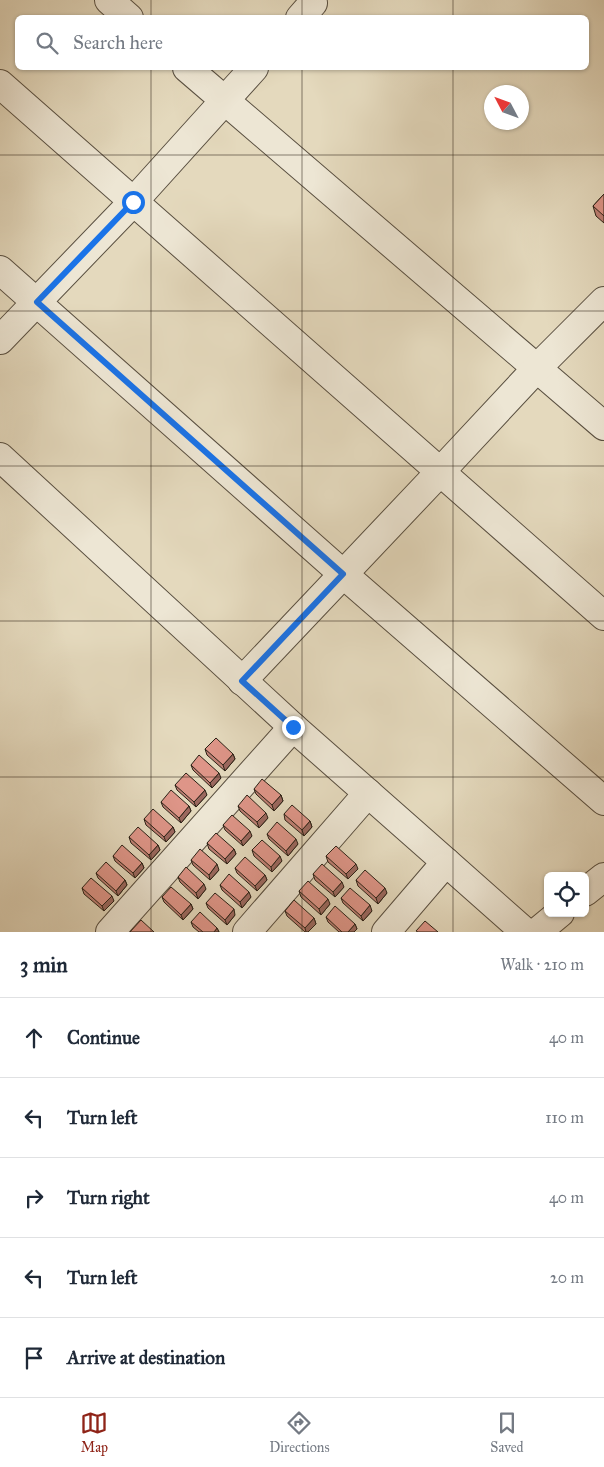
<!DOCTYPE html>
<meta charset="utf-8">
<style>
:root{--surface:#fff;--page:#f2f2f3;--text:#1f2937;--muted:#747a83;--line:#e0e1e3;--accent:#8f2418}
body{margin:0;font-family:"IM FELL Great Primer",serif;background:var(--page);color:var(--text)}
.controls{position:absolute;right:15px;bottom:15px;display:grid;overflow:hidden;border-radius:8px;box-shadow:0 1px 4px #0004}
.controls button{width:45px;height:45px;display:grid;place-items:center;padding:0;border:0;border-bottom:1px solid var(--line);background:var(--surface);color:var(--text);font:25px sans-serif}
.compass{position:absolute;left:484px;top:85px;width:45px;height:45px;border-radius:50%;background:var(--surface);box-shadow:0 1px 4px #0004;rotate:311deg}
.stop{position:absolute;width:15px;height:15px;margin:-11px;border:4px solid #1a73e8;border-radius:50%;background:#fff}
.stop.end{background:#1a73e8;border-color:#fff;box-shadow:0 1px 5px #0008}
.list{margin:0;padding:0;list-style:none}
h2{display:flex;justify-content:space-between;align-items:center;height:65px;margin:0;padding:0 20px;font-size:21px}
h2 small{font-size:16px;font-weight:400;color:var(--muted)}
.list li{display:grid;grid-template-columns:32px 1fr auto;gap:15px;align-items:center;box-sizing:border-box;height:80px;padding:0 20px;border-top:1px solid var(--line)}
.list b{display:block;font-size:19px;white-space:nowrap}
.list em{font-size:16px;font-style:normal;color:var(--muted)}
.icon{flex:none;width:28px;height:28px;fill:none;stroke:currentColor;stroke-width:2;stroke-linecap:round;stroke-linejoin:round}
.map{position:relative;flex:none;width:604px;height:932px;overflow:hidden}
.search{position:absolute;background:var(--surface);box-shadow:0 1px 4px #0004;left:15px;right:15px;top:15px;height:55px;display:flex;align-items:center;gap:12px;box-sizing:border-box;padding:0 18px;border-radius:8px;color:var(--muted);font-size:19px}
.sheet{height:465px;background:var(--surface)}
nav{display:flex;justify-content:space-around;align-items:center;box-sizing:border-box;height:70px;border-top:1px solid var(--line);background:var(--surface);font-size:14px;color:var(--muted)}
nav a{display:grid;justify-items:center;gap:2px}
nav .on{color:var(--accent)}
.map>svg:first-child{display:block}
</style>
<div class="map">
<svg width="604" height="932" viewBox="0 0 604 932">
<rect width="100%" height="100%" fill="#e4d9bd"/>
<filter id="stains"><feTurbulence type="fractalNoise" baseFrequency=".004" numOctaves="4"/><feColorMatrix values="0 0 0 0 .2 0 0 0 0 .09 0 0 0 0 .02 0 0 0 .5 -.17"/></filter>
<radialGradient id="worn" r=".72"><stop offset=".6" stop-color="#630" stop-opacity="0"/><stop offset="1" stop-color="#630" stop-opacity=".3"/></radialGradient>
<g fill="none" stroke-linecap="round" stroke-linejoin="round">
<defs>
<g id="minor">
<path d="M109,0L129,18"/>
<path d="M300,18L313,3"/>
<path d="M187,68L604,426"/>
<path d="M0,84L604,616"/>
<path d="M0,270L343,574L604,801"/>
<path d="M0,340L133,202L254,68"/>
<path d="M0,457L293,727L446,862"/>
<path d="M242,681L440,472L537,368L604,301"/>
<path d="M585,892L604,877"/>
<path d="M110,932L293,727"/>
<path d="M247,932L368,793"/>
<path d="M386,932L446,862L525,932"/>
<path d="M537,932L560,913"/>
</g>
</defs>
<use href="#minor" stroke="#594f40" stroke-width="30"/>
<use href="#minor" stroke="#ede6d4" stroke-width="28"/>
</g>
<g fill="#bf8075" stroke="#2b2116">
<path d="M604,194V223L596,216L593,206Z"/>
<path d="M205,749L233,754L235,759L225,771L207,755Z"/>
<path d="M191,765L221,778L212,788L193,770Z"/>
<path d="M175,785L207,795L196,807L177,790Z"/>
<path d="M254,789L281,795L283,801L274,811L256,794Z"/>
<path d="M161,802L189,806L191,811L181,823L163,807Z"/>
<path d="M238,806L268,818L259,828L240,811Z"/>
<path d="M284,814L310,821L312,827L304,836L285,820Z"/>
<path d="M144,819L173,827L175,832L166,842L146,825Z"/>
<path d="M223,825L252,836L243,846L225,830Z"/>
<path d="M267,834L298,844L288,856L269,839Z"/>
<path d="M129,837L158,845L160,850L151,860L131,843Z"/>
<path d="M207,843L234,849L236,854L227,864L209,849Z"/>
<path d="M252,850L282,861L272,872L254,856Z"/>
<path d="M113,856L142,863L144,868L135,878L115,861Z"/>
<path d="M326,856L358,869L348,879L328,862Z"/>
<path d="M191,860L219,870L210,880L193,865Z"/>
<path d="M235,868L265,875L267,880L257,891L237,873Z"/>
<path d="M96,873L125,880L127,885L118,896L98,878Z"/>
<path d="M313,874L344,887L335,897L315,880Z"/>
<path d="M178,877L206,889L198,899L180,882Z"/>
<path d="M356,880L387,893L378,904L358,886Z"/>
<path d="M220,885L251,897L242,908L222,890Z"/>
<path d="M82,888L114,901L104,911L84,894Z"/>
<path d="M299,891L330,904L321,915L301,897Z"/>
<path d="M162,897L191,904L193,909L183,920L164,902Z"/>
<path d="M341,898L372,911L363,921L343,903Z"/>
<path d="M206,903L235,915L227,925L208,908Z"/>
<path d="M285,911L314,918L316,924L308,932H305L287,916Z"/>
<path d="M326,917L355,924L357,929L354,932H339L328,922Z"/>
<path d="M191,922L217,928L219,932H199L193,927Z"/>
</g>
<g fill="#9b685f" stroke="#2b2116">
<path d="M233,754L235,759L225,771L223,765Z"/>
<path d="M219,773L221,778L212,788L210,783Z"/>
<path d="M205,790L207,795L196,807L194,802Z"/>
<path d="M281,795L283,801L274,811L272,805Z"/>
<path d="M189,806L191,811L181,823L179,818Z"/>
<path d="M266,813L268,818L259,828L257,822Z"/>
<path d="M310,821L312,827L304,836L302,830Z"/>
<path d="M173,827L175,832L166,842L164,837Z"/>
<path d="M250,831L252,836L243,846L241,841Z"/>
<path d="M296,839L298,844L288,856L286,851Z"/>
<path d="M158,845L160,850L151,860L149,855Z"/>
<path d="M234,849L236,854L227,864L225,859Z"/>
<path d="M280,856L282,861L272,872L271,867Z"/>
<path d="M142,863L144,868L135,878L133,873Z"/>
<path d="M217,864L219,870L210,880L209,875Z"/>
<path d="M356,864L358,869L348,879L346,874Z"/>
<path d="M265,875L267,880L257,891L255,886Z"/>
<path d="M125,880L127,885L118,896L116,891Z"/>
<path d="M342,882L344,887L335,897L333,892Z"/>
<path d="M204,884L206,889L198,899L196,893Z"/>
<path d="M385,888L387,893L378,904L376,898Z"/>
<path d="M249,892L251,897L242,908L240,902Z"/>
<path d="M112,896L114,901L104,911L102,906Z"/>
<path d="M328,899L330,904L321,915L319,909Z"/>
<path d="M191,904L193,909L183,920L181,915Z"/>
<path d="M370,905L372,911L363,921L361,916Z"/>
<path d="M234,909L235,915L227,925L225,920Z"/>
<path d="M314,918L316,924L308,932H306L305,928Z"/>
<path d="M355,924L357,929L354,932H348Z"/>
<path d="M217,928L219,932H214Z"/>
</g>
<g fill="#de9588" stroke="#2b2116">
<path d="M604,194V216L593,206Z"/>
<path d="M216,738L233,754L223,765L205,749Z"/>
<path d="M199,755L219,773L210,783L191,765Z"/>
<path d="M186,773L205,790L194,802L175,785Z"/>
<path d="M262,779L281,795L272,805L254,789Z"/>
<path d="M171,790L189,806L179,818L161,802Z"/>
<path d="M247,795L266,813L257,822L238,806Z"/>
<path d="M292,805L310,821L302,830L284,814Z"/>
<path d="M153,809L173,827L164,837L144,819Z"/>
<path d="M232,815L250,831L241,841L223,825Z"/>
<path d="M277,822L296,839L286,851L267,834Z"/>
<path d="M138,827L158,845L149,855L129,837Z"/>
<path d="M216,833L234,849L225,859L207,843Z"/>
<path d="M262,840L280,856L271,867L252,850Z"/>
<path d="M122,845L142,863L133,873L113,856Z"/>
<path d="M336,846L356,864L346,874L326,856Z"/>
<path d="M200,849L217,864L209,875L191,860Z"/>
<path d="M245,857L265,875L255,886L235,868Z"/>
<path d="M106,862L125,880L116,891L96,873Z"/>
<path d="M322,864L342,882L333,892L313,874Z"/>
<path d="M186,867L204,884L196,893L178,877Z"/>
<path d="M365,870L385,888L376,898L356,880Z"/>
<path d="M229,874L249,892L240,902L220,885Z"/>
<path d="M91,878L112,896L102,906L82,888Z"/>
<path d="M308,881L328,899L319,909L299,891Z"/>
<path d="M171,887L191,904L181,915L162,897Z"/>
<path d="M350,888L370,905L361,916L341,898Z"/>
<path d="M215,893L234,909L225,920L206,903Z"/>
<path d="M294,900L314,918L305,928L285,911Z"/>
<path d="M335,906L355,924L348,932H342L326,917Z"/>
<path d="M200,912L217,928L214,932H203L191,922Z"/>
<path d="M141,920L154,932H130Z"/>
<path d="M425,921L438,932H418L416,931Z"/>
</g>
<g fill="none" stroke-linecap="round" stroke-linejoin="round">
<path stroke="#1a73e8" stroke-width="6" d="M133,202L37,302L343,574L242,681L293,727"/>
</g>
<path fill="none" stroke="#2b2116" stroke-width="1" stroke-opacity="0.55" d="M151,0V18M302,0V18M453,0V18M151,68V932M302,68V932M453,68V932M0,155H604M0,311H604M0,466H604M0,621H604M0,777H604"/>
<rect width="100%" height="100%" filter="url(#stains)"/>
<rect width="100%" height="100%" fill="url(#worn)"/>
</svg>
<div class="controls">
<button><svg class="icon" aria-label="locate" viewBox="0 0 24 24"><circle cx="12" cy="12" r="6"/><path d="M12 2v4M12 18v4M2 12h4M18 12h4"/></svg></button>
</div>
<svg class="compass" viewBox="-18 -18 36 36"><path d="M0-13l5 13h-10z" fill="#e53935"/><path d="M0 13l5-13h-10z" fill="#747a83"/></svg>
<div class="stop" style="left:133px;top:202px"></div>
<div class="stop end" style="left:293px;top:727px"></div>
<div class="search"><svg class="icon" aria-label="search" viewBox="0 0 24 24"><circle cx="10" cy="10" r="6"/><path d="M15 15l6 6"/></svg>Search here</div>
</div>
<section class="sheet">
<h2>3 min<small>Walk · 210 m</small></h2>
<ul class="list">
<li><svg class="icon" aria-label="ahead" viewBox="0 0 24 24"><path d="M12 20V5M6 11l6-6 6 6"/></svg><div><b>Continue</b></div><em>40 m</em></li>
<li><svg class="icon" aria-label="left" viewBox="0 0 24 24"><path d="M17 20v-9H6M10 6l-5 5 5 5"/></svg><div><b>Turn left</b></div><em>110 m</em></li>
<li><svg class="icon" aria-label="right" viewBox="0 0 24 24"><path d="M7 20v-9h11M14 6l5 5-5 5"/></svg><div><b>Turn right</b></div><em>40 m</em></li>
<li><svg class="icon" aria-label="left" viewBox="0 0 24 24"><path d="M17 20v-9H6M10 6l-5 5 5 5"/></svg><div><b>Turn left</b></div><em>20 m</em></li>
<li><svg class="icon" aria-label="arrive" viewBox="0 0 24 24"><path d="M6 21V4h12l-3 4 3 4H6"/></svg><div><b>Arrive at destination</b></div></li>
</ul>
</section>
<nav>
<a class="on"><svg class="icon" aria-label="map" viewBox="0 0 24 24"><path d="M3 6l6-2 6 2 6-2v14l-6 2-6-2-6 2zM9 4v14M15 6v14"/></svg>Map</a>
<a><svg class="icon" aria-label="directions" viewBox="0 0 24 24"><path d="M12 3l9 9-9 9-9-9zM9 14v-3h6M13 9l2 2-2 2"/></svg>Directions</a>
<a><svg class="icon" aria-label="saved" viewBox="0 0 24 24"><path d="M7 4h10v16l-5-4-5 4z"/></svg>Saved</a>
</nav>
